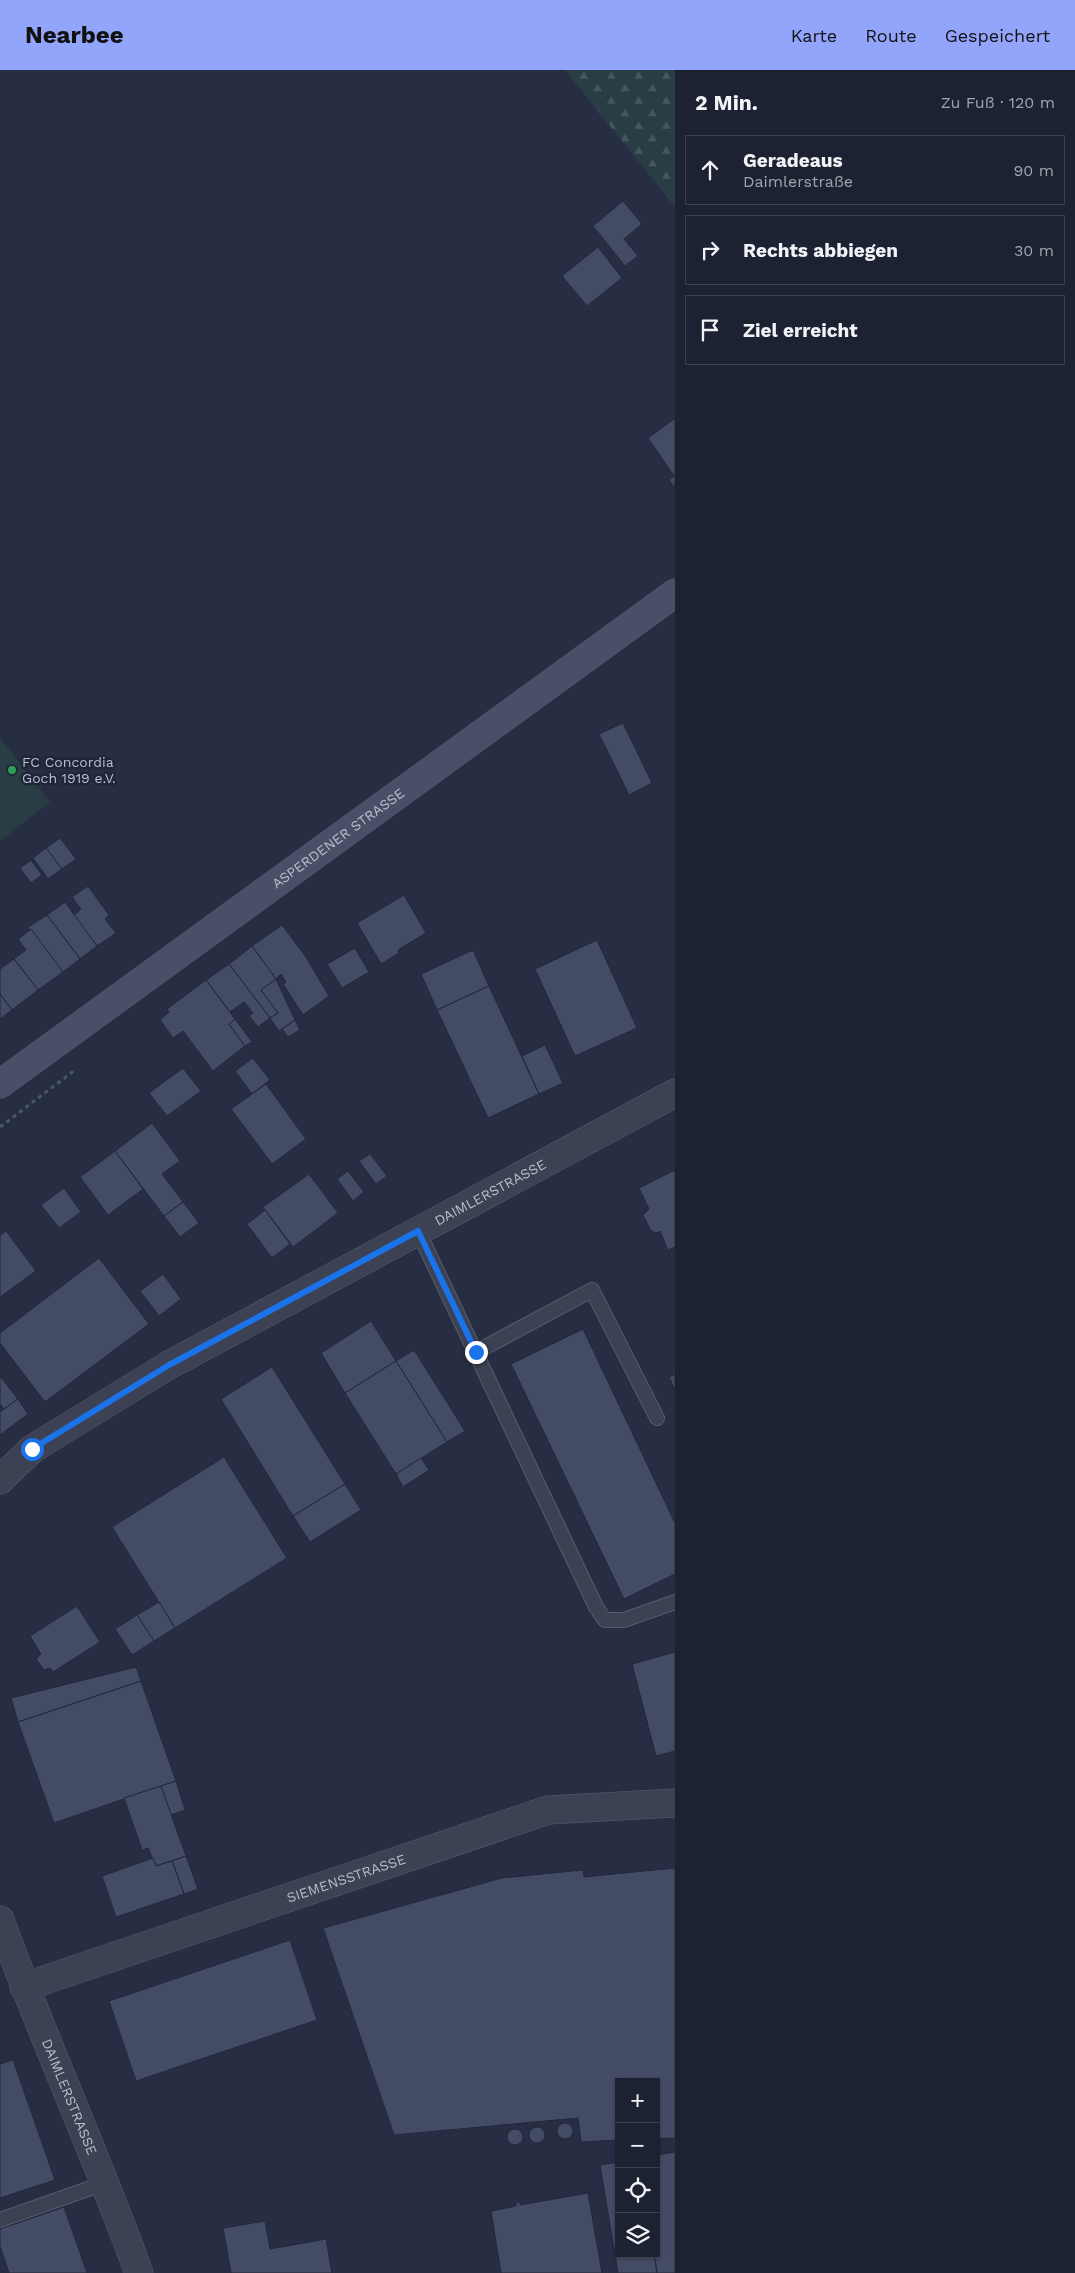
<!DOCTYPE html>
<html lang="de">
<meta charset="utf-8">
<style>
:root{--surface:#1d2233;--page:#252a3b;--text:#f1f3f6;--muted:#a0a4ac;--line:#3b3f4e;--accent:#92a5fa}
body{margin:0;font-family:"Work Sans",sans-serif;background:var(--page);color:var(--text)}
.controls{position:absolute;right:15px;bottom:15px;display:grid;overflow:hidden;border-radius:0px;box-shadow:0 1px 4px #0004}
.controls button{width:45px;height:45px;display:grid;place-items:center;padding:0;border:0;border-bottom:1px solid var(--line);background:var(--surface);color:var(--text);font:25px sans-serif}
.stop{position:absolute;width:15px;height:15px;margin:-11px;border:4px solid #1a73e8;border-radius:50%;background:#fff}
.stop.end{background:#1a73e8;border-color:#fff;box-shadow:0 1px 5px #0008}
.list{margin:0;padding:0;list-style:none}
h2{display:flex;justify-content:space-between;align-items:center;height:65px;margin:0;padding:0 20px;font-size:21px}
h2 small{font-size:16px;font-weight:400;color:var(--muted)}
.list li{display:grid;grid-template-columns:32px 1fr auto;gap:15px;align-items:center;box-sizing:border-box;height:70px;margin:0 10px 10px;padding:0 10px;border:1px solid var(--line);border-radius:0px}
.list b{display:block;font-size:19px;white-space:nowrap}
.list p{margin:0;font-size:16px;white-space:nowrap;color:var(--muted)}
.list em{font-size:16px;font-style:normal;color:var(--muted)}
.icon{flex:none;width:28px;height:28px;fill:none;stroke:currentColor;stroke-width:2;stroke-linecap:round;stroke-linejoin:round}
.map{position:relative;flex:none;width:675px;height:2203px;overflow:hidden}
header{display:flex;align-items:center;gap:30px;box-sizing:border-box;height:70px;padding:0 25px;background:var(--accent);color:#111}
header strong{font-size:24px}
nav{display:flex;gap:28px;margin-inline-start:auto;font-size:18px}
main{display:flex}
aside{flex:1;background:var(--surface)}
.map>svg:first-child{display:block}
</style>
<header>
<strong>Nearbee</strong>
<nav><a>Karte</a><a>Route</a><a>Gespeichert</a></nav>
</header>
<main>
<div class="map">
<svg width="675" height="2203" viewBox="0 0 675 2203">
<defs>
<pattern id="forest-firs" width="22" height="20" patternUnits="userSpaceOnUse" patternTransform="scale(1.25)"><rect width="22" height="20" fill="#293d45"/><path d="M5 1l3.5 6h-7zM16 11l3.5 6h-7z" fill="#46575f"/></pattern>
</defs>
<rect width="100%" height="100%" fill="#272e44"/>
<path fill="url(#forest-firs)" d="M565,0H675V137Z"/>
<path fill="#293d45" d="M0,668L50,732L0,771Z"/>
<g fill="#444b64" stroke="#22283b">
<path d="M623,131L642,154L624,169L638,186L625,196L593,156Z"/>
<path d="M598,177L622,208L587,236L562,206Z"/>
<path d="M674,349L675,351V418L669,410L674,406L648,368Z"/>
<path d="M623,653L652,713L629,725L599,664Z"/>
<path d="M60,768L76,789L62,799L46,778Z"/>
<path d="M46,778L62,799L48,809L33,788Z"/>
<path d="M31,790L42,805L31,813L20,798Z"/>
<path d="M88,816L109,845L105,849L116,863L97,876L74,845L81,839L72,827Z"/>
<path d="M404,825L426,863L398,880L399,883L381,894L357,853Z"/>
<path d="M65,832L97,876L80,889L47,845Z"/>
<path d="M47,845L80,889L63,902L28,857Z"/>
<path d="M282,855L306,887L329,926L303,945L283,914L286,912L281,904L276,909L252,876Z"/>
<path d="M31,859L63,902L38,920L14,889L26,880L18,869Z"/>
<path d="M597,870L637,958L575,986L535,899Z"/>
<path d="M252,876L276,909L261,920L278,943L270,948L229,894Z"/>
<path d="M355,878L369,902L342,918L327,894Z"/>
<path d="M473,880L489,916L437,940L421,904Z"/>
<path d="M14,889L38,920L12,940L0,924V899Z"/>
<path d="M229,894L270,948L258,957L249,946L253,943L244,932L230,942L206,910Z"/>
<path d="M276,909L295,950L279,961L270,948L278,943L261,920Z"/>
<path d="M206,910L235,949L229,954L245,976L213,1001L183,961L173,968L160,950L169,942L167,939Z"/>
<path d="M489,916L539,1024L488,1048L437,940Z"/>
<path d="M0,924L12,940L0,949Z"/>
<path d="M235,949L252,972L245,976L229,954Z"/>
<path d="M295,950L300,960L288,967L282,959Z"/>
<path d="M545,975L563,1013L539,1024L522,986Z"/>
<path d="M253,988L270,1010L252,1024L235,1001Z"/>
<path d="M183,998L201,1021L167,1046L149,1023Z"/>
<path d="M266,1014L306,1069L272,1094L231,1039Z"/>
<path d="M152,1053L180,1091L162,1104L183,1132L164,1146L115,1081Z"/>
<path d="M115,1081L143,1119L108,1145L80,1107Z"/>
<path d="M370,1084L387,1106L376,1114L359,1091Z"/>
<path d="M675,1100V1177L668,1180L660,1161L656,1163L651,1161L643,1145L649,1139L639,1118Z"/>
<path d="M348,1101L364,1122L353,1131L337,1109Z"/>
<path d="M309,1104L338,1143L293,1177L263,1137Z"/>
<path d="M64,1118L81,1142L59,1158L41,1135Z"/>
<path d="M183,1132L199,1153L180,1167L164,1146Z"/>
<path d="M265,1140L290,1174L272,1188L247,1154Z"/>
<path d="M6,1161L36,1201L0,1227V1166Z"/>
<path d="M99,1188L149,1254L45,1332L0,1273V1263Z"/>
<path d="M163,1204L181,1229L159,1246L140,1221Z"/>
<path d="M371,1251L396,1291L345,1323L321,1283Z"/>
<path d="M583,1259L675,1453V1504L624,1529L511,1294Z"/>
<path d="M414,1280L465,1361L447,1372L396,1291Z"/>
<path d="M396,1291L447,1372L396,1404L345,1323Z"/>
<path d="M272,1297L345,1414L293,1446L221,1329Z"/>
<path d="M675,1304V1320L669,1307Z"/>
<path d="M0,1306L18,1329L4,1339L0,1334Z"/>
<path d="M18,1329L28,1344L0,1365V1342Z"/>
<path d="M224,1387L287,1488L175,1558L112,1457Z"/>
<path d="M421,1388L429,1400L403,1417L395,1402L396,1404Z"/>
<path d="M345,1414L361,1440L310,1472L293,1446Z"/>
<path d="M159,1532L175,1558L154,1571L137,1545Z"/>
<path d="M77,1536L100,1572L53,1602L50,1598L44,1600L36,1589L41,1584L30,1566Z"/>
<path d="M137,1545L154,1571L132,1585L115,1559Z"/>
<path d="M675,1582V1681L656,1686L632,1594Z"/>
<path d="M136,1597L141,1611L18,1652L11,1628Z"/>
<path d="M141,1611L176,1711L54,1753L18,1652Z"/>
<path d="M176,1711L185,1740L171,1745L161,1716Z"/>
<path d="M161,1716L186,1786L156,1796L148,1778L142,1780L124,1728Z"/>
<path d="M186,1786L198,1819L184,1824L172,1791Z"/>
<path d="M153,1788L156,1796L172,1791L184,1824L116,1847L102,1806Z"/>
<path d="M675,1798V2068L656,2069V2012H619V2070L581,2072L578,2048L394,2065L323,1858L502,1808L583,1800L584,1807Z"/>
<path d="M290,1870L317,1950L136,2011L109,1931Z"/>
<path d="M13,1990L55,2110L0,2128V1994Z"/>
<circle cx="565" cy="2061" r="8"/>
<circle cx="537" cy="2065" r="8"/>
<circle cx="515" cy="2067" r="8"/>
<path d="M675,2082V2203H657L654,2184H656V2085Z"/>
<path d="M619,2092V2184H654L657,2203H618L600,2095Z"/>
<path d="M588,2123L602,2203H501L491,2141L516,2136V2133L520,2132V2135Z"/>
<path d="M64,2137L87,2203H9L0,2176V2159Z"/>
<path d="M265,2151L270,2179L326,2169L332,2203H231L223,2158Z"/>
</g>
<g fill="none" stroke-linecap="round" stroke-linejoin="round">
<defs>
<g id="service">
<path d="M418,1161L596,1537L605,1550H624L675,1532"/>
<path d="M476,1282L592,1220L657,1348"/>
<path d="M0,2150L105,2113"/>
</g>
<g id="minor">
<path id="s1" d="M0,1410L32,1379L169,1295L675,1023"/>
<path id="s2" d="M0,1850C43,1969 96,2084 139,2203"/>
<path id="s3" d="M24,1917L548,1740L675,1733"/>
</g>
<g id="secondary">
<path id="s4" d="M0,1014L675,523"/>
</g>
</defs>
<use href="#service" stroke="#575c6e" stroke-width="16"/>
<use href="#minor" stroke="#575c6e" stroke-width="29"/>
<use href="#secondary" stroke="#575c6e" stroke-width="29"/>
<path stroke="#485a61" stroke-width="3" stroke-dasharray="4 4" stroke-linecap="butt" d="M0,1057L75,1000"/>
<use href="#service" stroke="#3c4154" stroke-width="14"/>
<use href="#minor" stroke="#3c4154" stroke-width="28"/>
<use href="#secondary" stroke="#4a4f67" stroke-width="28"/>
</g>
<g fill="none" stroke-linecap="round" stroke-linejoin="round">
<path stroke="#1a73e8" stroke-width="6" d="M32,1379L169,1295L418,1161L476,1282"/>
</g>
<circle fill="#2e9e5b" stroke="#202639" stroke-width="2" cx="12" cy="700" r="5"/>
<g text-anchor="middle" stroke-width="5" stroke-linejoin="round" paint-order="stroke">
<g font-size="14" fill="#b9bdcd" stroke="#202639" text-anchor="start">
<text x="22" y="697">FC Concordia<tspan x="22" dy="16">Goch 1919 e.V.</tspan></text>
</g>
<g font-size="14" fill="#b9bdcd" stroke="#202639">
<text dy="5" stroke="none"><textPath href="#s4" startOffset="418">ASPERDENER STRASSE</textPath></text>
<text dy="5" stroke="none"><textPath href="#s1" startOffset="570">DAIMLERSTRASSE</textPath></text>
<text dy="5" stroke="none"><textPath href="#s3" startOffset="340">SIEMENSSTRASSE</textPath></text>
<text dy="5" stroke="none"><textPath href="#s2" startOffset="190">DAIMLERSTRASSE</textPath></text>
</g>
</g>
</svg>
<div class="controls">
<button>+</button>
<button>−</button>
<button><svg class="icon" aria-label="locate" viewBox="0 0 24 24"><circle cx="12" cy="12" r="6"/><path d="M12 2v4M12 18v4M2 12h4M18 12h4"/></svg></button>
<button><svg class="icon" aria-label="layers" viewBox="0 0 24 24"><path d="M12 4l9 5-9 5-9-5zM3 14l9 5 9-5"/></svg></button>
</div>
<div class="stop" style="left:32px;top:1379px"></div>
<div class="stop end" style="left:476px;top:1282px"></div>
</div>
<aside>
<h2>2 Min.<small>Zu Fuß · 120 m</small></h2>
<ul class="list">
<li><svg class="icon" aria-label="ahead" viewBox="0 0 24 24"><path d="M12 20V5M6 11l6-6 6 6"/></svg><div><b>Geradeaus</b><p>Daimlerstraße</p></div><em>90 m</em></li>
<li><svg class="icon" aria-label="right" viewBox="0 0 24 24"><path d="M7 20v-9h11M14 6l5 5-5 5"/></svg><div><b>Rechts abbiegen</b></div><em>30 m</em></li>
<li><svg class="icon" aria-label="arrive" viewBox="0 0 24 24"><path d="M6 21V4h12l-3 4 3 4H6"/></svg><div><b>Ziel erreicht</b></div></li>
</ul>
</aside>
</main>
